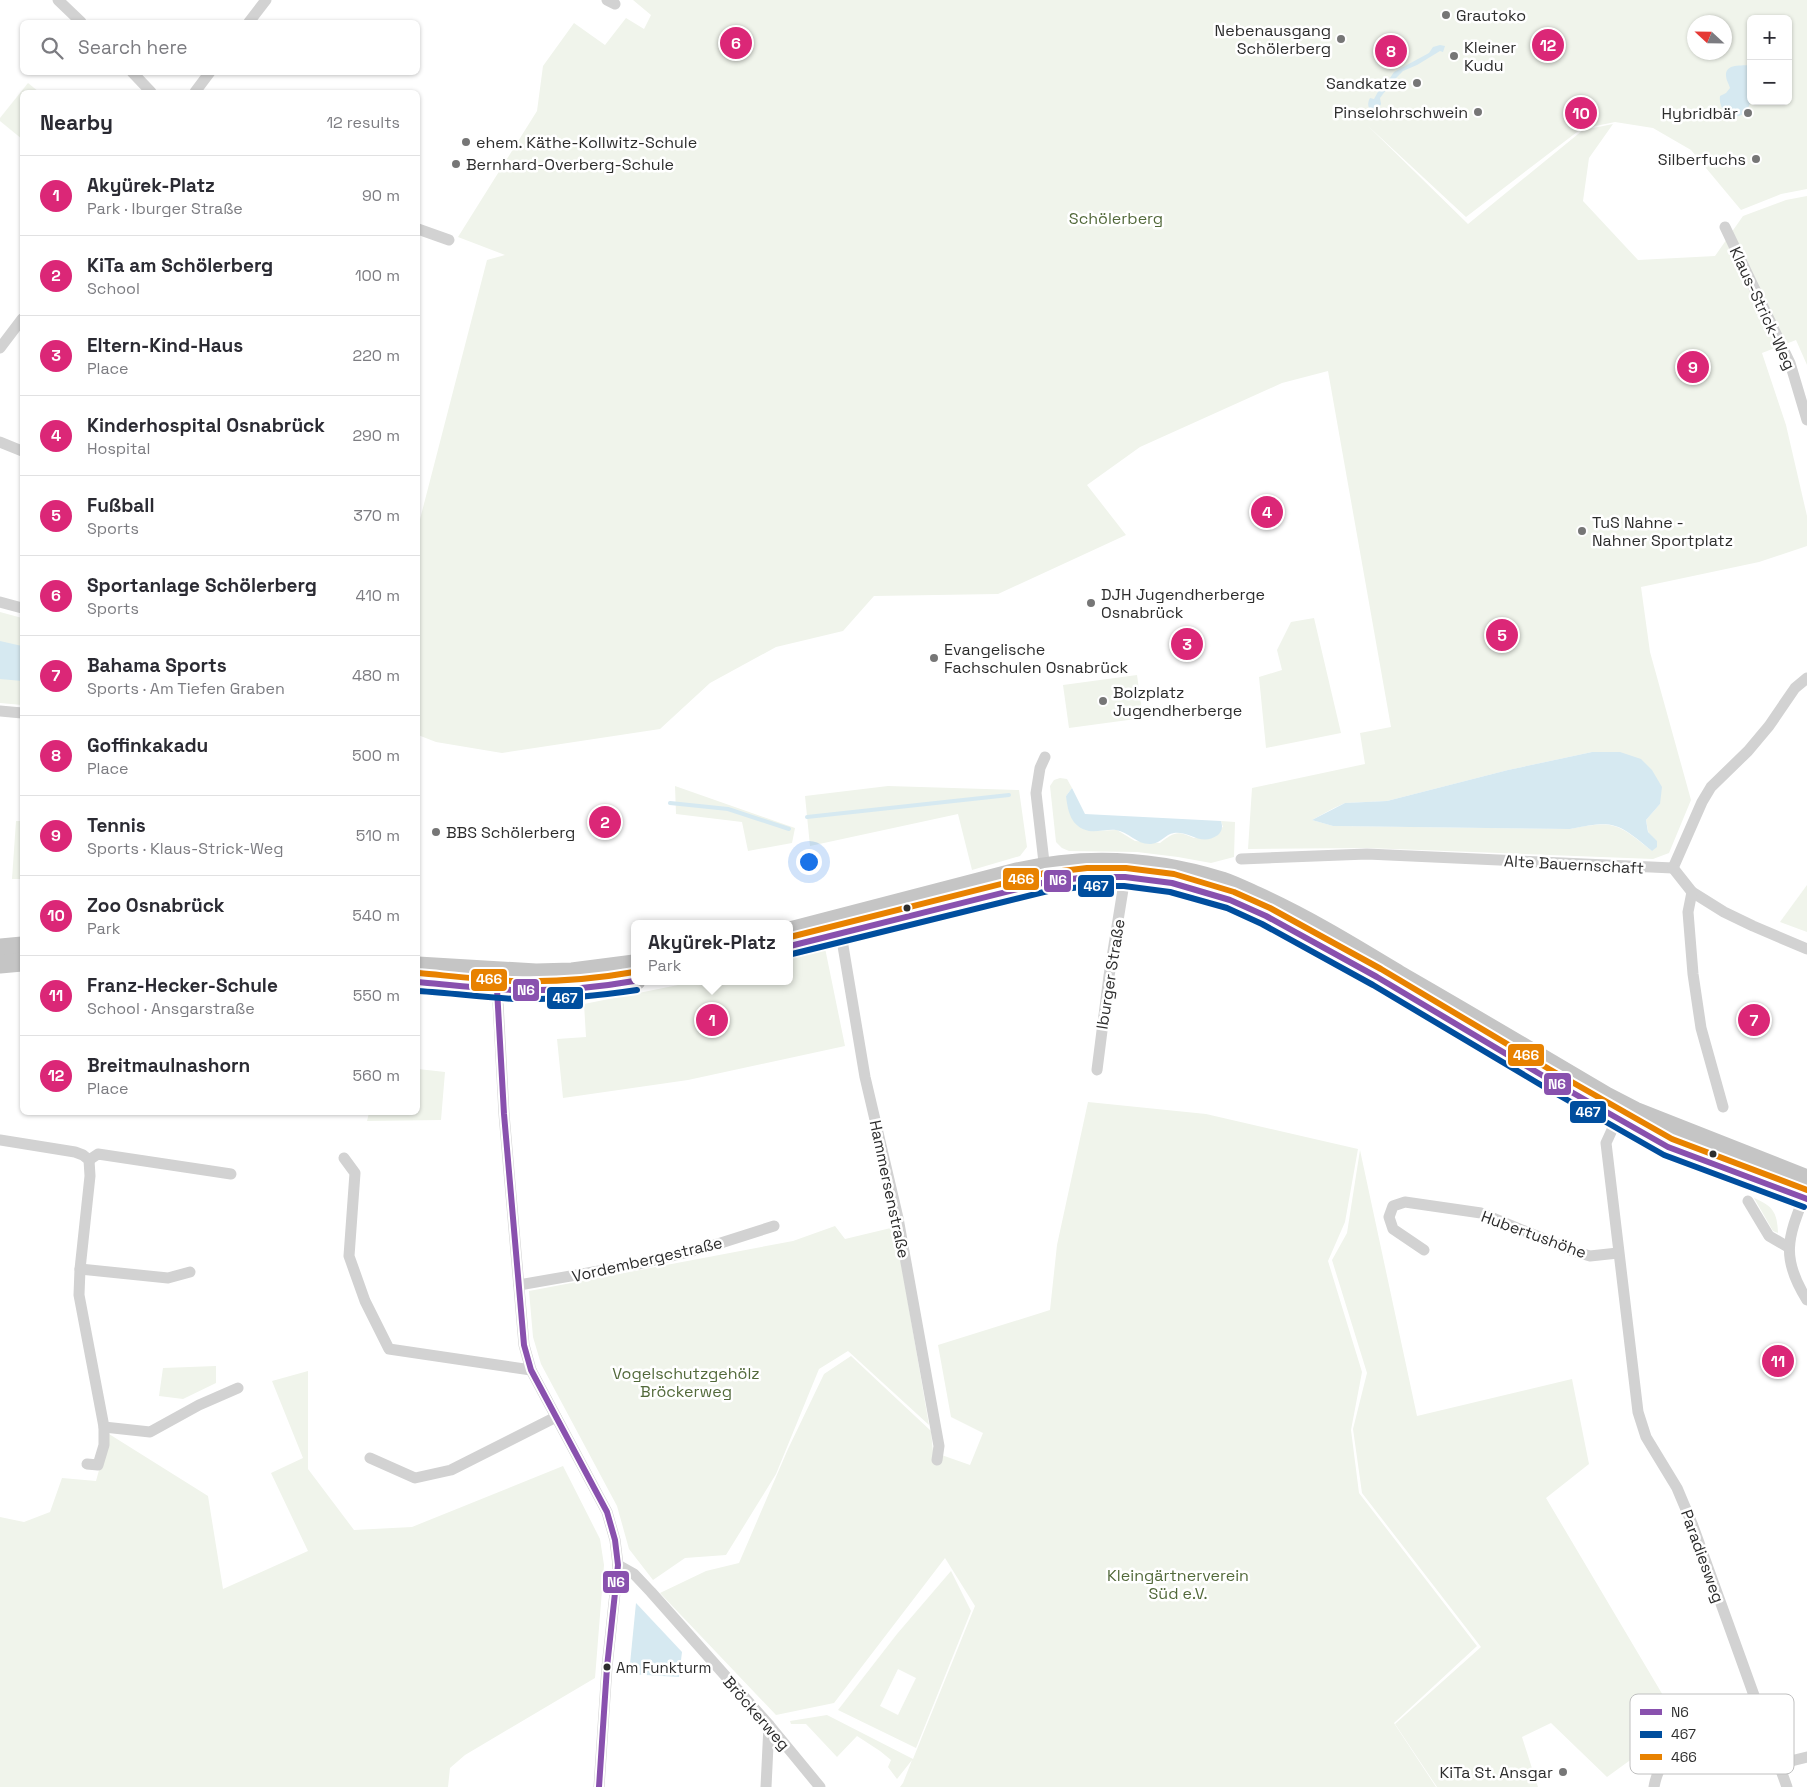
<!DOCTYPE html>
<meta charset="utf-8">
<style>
:root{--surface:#fff;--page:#f2f2f3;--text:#2b2b33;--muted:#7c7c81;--line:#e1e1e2;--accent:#db2777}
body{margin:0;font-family:"Space Grotesk",sans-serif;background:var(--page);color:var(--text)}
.controls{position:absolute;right:15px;top:15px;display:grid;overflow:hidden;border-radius:8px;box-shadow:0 1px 4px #0004}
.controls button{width:45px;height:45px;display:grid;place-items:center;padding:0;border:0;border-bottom:1px solid var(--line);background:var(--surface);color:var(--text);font:25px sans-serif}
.compass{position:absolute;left:1687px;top:15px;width:45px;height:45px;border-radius:50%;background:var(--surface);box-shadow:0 1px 4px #0004;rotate:292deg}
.you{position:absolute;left:808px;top:861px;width:18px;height:18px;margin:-12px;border:4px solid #fff;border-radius:50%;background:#1a73e8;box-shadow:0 0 0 8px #1a73e833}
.badge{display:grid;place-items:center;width:32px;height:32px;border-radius:50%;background:var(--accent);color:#fff;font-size:16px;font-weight:700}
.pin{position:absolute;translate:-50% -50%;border:2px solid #fff;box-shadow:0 1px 5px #0006}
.popup{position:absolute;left:631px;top:920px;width:162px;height:65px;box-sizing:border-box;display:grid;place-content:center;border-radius:8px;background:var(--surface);filter:drop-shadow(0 1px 4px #0005);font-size:16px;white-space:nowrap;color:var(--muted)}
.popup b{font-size:19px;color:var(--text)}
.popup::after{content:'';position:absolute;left:50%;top:100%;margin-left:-10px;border:10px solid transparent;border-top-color:var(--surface)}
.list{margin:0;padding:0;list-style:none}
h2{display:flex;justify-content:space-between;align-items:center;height:65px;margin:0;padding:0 20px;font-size:21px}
h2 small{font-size:16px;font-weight:400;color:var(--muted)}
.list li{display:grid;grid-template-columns:32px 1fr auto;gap:15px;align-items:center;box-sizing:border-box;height:80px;padding:0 20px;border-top:1px solid var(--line)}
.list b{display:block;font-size:19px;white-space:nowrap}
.list p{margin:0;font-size:16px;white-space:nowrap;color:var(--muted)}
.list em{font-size:16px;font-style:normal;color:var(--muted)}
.icon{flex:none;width:28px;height:28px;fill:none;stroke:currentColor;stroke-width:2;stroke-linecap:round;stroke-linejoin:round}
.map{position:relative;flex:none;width:1807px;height:1787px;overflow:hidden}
.search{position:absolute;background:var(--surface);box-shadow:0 1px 4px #0004;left:20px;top:20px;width:400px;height:55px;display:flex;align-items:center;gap:12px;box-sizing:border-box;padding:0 18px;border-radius:8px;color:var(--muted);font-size:19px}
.panel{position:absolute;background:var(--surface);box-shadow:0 1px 4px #0004;left:20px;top:90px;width:400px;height:1025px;border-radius:8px}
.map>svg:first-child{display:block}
</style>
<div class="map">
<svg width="1807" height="1787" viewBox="0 0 1807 1787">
<rect width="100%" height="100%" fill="#fff"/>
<g fill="#f0f4eb" fill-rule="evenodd">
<path d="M633,0H1807V189L1781,194L1741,210L1691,150L1653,128L1615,122L1581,129L1466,217L1367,125L1468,224L1583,130L1613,124L1589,158L1583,201L1638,260L1715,256L1743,216L1786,200L1807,196V365L1796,340L1762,353L1786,425L1807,516V546L1759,562L1641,587L1650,652L1691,800L1669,853L1653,859L1367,848L1248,849L1252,788L1365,764L1360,733L1391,727L1328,371L1282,383L1140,447L1087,485L1126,535L998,594L874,596L843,631L776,647L710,683L660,729L502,753L436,742L418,735V527L487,260L505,255L458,237L537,111L543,66L574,23L605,45L626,18L644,29L651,15ZM1751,19H1788V101H1751ZM1694,22H1724V52H1694ZM1592,752L1660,804L1646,820L1652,851C1617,823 1614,820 1570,829L1333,826L1312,820L1334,808L1345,803L1387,801L1508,770Z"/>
<path d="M28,83L39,92H22V139L0,121V118Z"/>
<path d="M0,612L22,618V705L0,703Z"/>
<path d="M1314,618L1341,733L1266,748L1259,677L1282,670L1277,650L1291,622Z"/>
<path d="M1137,675L1143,718L1069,728L1063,685Z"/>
<path d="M1060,778L1067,779L1072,788L1066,796L1090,831L1117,830L1135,841L1160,843C1174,832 1177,830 1194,838L1223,827L1221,821L1235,822L1234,857L1211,863L1178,857L1137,852L1069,851L1062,848L1056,842L1050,786L1054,780Z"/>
<path d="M675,786L795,828L792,843L748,851L742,822L676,814Z"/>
<path d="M888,786L1019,790L1027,847L1020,856L972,870L958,814L810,846L805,796Z"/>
<path d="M16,821H22V879H12Z"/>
<path d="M1807,885V932L1780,922Z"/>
<path d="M825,948L845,1046L688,1080L563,1098L557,1039L586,1037L584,1004L698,981H790V957Z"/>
<path d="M418,1069L445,1072L441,1120L367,1121L369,1113L418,1112Z"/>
<path d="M1088,1102L1206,1114L1358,1149L1345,1222L1328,1261L1362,1372L1351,1430L1359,1493L1477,1646L1394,1723L1436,1787H900L903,1783L912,1760L897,1779L888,1767L891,1760L880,1751L857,1736L837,1757L806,1724H791L790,1721L827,1715L913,1759L975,1606L945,1558L834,1703L776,1715L660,1593L706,1571L739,1563L788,1449L824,1374L851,1356L931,1431L933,1452L970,1465L983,1433L951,1417L938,1345L1050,1310L1057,1245Z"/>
<path d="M1360,1150L1417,1416L1572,1379L1589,1464L1546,1498L1680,1724L1607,1777L1551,1723L1522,1737L1538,1787H1437L1395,1724L1481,1647L1362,1493L1353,1429L1367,1373L1332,1260L1347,1233Z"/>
<path d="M1754,1198C1773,1206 1777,1212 1778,1233L1773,1231Z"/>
<path d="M835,1226L845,1239L895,1227L929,1425L848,1351L819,1369L776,1474L726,1555L685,1558L653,1580L629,1549L617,1506L541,1364L533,1337L529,1291L793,1241Z"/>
<path d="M216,1366V1383L183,1399L159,1396L163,1368Z"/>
<path d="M308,1371V1469L354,1530L412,1527L563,1466L600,1539L604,1565L595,1678L465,1755L450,1768L448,1787H0V1517L24,1522L50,1512L62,1478L96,1481L109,1434L208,1496L223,1589L308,1551L271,1473L303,1458L272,1381Z"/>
<path d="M951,1571L971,1611L916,1748L838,1710L897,1634ZM898,1669L916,1678L898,1715L880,1706Z"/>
</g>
<g fill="#d6e9f1">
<path d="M1440,45L1445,46L1443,52L1440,51L1417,65L1403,71L1392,82L1380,98L1381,104L1376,113C1369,111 1366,105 1370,98L1374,99L1379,90H1382L1394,72L1429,53L1433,47Z"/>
<path d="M1751,65V101L1746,113L1739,116L1727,114C1722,110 1719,103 1720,96L1726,93L1730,88C1729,84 1726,80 1726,76C1725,63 1742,66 1751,65Z"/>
<path d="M0,641L22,646V681L0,679Z"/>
<path d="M1592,752H1620L1641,759L1652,770L1662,787L1660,804L1646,820L1648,832L1657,841V847L1652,851C1617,822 1614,820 1570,829L1333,826L1312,820L1345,803L1387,801L1508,770Z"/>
<path d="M1072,788L1085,814L1221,821C1223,827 1222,831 1218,835C1201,847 1190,831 1174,833C1165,834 1162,843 1151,844C1137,845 1129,832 1116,830C1108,829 1098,832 1089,831C1071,827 1068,812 1066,796Z"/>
<path d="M636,1603L682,1652L679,1677L629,1674Z"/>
</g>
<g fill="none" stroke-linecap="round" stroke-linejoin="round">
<g stroke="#d6e9f1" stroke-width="4">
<path d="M670,803L728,809L789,829"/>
<path d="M807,817L1009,795"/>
</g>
<g stroke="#d2d2d2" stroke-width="11">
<path d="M58,0L81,22"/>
<path d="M607,0L615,4"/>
<path d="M249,22L266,0"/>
<path d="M132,72L151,92"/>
<path d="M195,92L210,72"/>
<path d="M1725,227L1790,363L1807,420"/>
<path d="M418,229L449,240"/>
<path d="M0,348L22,319"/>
<path d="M0,442L22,451"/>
<path d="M0,602L22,608"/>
<path d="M0,711L22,713"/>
<path d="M1045,757L1040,768L1036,793L1045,871"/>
<path d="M1241,859L1367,854L1673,868"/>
<path d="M1673,868L1702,802L1711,787L1748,751L1769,726L1795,688L1807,678"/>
<path d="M1673,868L1692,892L1724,912L1753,926L1807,949"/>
<path d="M1692,892L1688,912L1693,974L1701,1028L1723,1107"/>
<path d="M840,928L865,1077L898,1218L939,1446L937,1460"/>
<path d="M497,984L504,1114L524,1345L531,1370L607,1512L615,1540L618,1565L607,1667L599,1787"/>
<path d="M1097,1070L1109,976L1125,877"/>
<path d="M1617,1119L1606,1143L1638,1412L1646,1437L1677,1488L1693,1526L1787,1787"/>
<path d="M0,1140L75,1152L83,1155L89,1160L90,1176L80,1269L79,1295L104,1427L150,1432L199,1405L238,1388"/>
<path d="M344,1158L355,1173L349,1256L365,1301L389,1349L531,1370"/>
<path d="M89,1160L98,1154L231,1174"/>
<path d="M1805,1194C1788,1238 1780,1257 1807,1300"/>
<path d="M1748,1201L1769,1236L1788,1247"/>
<path d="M1424,1250L1393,1229L1389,1217L1393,1206L1405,1202L1481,1213L1573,1251L1590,1256L1618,1253"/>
<path d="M80,1269L168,1278L190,1272"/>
<path d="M519,1285L639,1264L705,1248L774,1226"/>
<path d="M370,1458L415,1478L451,1470L556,1417"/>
<path d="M87,1464L98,1465L104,1445V1427"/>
<path d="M618,1565L634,1574L651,1592L769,1725L820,1787"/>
<path d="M1779,1764L1807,1757"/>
<path d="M766,1787L769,1725"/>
<path d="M1654,1787C1662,1738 1718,1722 1758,1708"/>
</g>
<g stroke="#c5c5c5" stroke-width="19">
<path d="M790,931L1013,873C1082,856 1154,860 1222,881C1234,885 1246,891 1257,896C1308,919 1355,948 1403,977C1471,1016 1538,1056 1606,1096L1635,1111L1807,1179"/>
<path d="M790,946L1046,882L1088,877H1125L1172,883L1230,900L1266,916L1377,977L1545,1077L1668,1147L1807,1199"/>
<path d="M0,948L22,946"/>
<path d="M0,964L22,962"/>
<path d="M418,966L536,973L572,972L634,964"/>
<path d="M418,982C444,984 471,988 498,989C544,992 591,989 636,981"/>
</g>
<defs>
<g id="bus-1">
<path d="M790,946L1046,882L1088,877H1125L1172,883L1230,900L1266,916L1377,977L1545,1077L1668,1147L1807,1199"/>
<path d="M418,982C450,985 482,989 515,990C555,991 595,988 634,981"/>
<path d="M497,989L504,1114L524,1345L531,1370L607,1512L615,1540L618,1565L607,1667L599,1787"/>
</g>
<g id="bus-2">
<path d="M792,954L1048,891L1089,886H1124L1170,892L1227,908L1262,924L1373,985L1541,1085L1664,1155L1804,1207"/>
<path d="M418,991C450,993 482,997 514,999C555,1000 597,996 637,990"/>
</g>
<g id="bus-3">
<path d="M790,937L1045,873L1087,868H1126L1174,874L1234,892L1270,908L1381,969L1549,1069L1672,1139L1807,1190"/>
<path d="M419,973C451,976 483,980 515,981C555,982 595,979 634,972"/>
</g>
</defs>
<use href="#bus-1" stroke="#fff" stroke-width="10"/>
<use href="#bus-2" stroke="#fff" stroke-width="10"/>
<use href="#bus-3" stroke="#fff" stroke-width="10"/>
<use href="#bus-1" stroke="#8951ae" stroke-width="6"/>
<use href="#bus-2" stroke="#004e9e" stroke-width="6"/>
<use href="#bus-3" stroke="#e88200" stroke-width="6"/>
</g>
<g fill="#767676" stroke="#fff" stroke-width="2">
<circle cx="1446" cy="15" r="5"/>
<circle cx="1341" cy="39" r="5"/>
<circle cx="1454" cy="56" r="5"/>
<circle cx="1417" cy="83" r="5"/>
<circle cx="1478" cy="112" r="5"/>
<circle cx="1748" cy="113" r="5"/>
<circle cx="466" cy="142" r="5"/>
<circle cx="1756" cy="159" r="5"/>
<circle cx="456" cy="164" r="5"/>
<circle cx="1582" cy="531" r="5"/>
<circle cx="1091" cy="603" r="5"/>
<circle cx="934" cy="658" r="5"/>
<circle cx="1103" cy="701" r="5"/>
<circle cx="436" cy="832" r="5"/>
<circle cx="1563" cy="1772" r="5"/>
</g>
<g fill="#2d2d2d" stroke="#fff" stroke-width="2">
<circle cx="907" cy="908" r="4.5"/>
<circle cx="1713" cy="1154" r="4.5"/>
<circle cx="607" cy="1667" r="4.5"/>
</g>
<g text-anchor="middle" stroke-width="5" stroke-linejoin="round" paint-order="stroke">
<g font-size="15" fill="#2d2d2d" stroke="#fff" text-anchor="start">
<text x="616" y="1673">Am Funkturm</text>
</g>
<g font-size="16" fill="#2d2d2d" stroke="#fff" text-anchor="start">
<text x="1456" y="21">Grautoko</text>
<text x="1331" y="36" text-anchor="end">Nebenausgang<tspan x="1331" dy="18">Schölerberg</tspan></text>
<text x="1464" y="53">Kleiner<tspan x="1464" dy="18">Kudu</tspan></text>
<text x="1407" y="89" text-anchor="end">Sandkatze</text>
<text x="1468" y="118" text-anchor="end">Pinselohrschwein</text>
<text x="1738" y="119" text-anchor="end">Hybridbär</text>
<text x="476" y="148">ehem. Käthe-Kollwitz-Schule</text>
<text x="1746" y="165" text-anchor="end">Silberfuchs</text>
<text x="466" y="170">Bernhard-Overberg-Schule</text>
<text x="1592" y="528">TuS Nahne -<tspan x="1592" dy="18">Nahner Sportplatz</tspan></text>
<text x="1101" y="600">DJH Jugendherberge<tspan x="1101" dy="18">Osnabrück</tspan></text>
<text x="944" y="655">Evangelische<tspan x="944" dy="18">Fachschulen Osnabrück</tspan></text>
<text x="1113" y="698">Bolzplatz<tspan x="1113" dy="18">Jugendherberge</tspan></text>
<text x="446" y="838">BBS Schölerberg</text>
<text x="1553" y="1778" text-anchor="end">KiTa St. Ansgar</text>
</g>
<g font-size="16" fill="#52693a" stroke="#fff">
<text x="1116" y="224">Schölerberg</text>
<text x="686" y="1379">Vogelschutzgehölz<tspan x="686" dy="18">Bröckerweg</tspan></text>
<text x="1178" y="1581">Kleingärtnerverein<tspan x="1178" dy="18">Süd e.V.</tspan></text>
</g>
<g font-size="16" fill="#2d2d2d" stroke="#fff">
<text transform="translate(1763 308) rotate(65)" y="6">Klaus-Strick-Weg</text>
<text transform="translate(1574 864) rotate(3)" y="6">Alte Bauernschaft</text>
<text transform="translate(1110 974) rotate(-81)" y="6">Iburger Straße</text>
<text transform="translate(890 1189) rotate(78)" y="6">Hammersenstraße</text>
<text transform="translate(1534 1234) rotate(20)" y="6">Hubertushöhe</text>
<text transform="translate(647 1259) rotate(-13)" y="6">Vordembergestraße</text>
<text transform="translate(1703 1556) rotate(70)" y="6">Paradiesweg</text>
<text transform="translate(757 1713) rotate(49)" y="6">Bröckerweg</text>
</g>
</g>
<rect x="1630" y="1694" width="164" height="80" rx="8" fill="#fff" stroke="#c0c0c0" stroke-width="1"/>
<rect x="1640" y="1709" width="22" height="6" fill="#8951ae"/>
<rect x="1640" y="1731" width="22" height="7" fill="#004e9e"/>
<rect x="1640" y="1754" width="22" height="6" fill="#e88200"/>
<g font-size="14" fill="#2d2d2d">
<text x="1671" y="1717">N6</text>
<text x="1671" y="1739">467</text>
<text x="1671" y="1762">466</text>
</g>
<g stroke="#fff" stroke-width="2">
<rect x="1002" y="867" width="38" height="24" rx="5" fill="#e88200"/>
<rect x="1043" y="869" width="29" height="24" rx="5" fill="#8951ae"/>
<rect x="1077" y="874" width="38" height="24" rx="5" fill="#004e9e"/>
<rect x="470" y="968" width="38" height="24" rx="5" fill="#e88200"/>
<rect x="512" y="978" width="28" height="24" rx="5" fill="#8951ae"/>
<rect x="546" y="986" width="38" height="24" rx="5" fill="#004e9e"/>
<rect x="1507" y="1043" width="38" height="24" rx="5" fill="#e88200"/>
<rect x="1543" y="1072" width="29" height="24" rx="5" fill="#8951ae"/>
<rect x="1569" y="1100" width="38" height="24" rx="5" fill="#004e9e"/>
<rect x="602" y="1570" width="28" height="24" rx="5" fill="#8951ae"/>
</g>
<g font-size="14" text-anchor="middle" font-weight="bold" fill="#fff">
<text x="1021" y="884">466</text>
<text x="1058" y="885">N6</text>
<text x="1096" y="891">467</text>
<text x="489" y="984">466</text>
<text x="526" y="995">N6</text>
<text x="565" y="1003">467</text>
<text x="1526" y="1060">466</text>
<text x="1557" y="1089">N6</text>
<text x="1588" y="1117">467</text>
<text x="616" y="1587">N6</text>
</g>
</svg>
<div class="controls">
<button>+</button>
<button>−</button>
</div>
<svg class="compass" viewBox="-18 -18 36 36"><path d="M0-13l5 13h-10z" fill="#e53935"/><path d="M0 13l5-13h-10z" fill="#7c7c81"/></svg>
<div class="you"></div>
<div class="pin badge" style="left:712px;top:1020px">1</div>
<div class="popup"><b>Akyürek-Platz</b>Park</div>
<div class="pin badge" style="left:605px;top:822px">2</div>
<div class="pin badge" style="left:1187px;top:644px">3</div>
<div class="pin badge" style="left:1267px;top:512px">4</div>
<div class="pin badge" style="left:1502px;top:635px">5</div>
<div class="pin badge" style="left:736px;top:43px">6</div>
<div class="pin badge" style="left:1754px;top:1020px">7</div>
<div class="pin badge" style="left:1391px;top:51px">8</div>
<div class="pin badge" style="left:1693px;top:367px">9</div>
<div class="pin badge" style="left:1581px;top:113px">10</div>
<div class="pin badge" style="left:1778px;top:1361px">11</div>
<div class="pin badge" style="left:1548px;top:45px">12</div>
<div class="search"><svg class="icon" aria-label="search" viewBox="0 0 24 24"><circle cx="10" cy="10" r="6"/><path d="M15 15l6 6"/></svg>Search here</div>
<section class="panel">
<h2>Nearby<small>12 results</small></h2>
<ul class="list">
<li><span class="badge">1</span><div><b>Akyürek-Platz</b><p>Park · Iburger Straße</p></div><em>90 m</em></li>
<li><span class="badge">2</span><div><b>KiTa am Schölerberg</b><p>School</p></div><em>100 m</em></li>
<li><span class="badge">3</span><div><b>Eltern-Kind-Haus</b><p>Place</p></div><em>220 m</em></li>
<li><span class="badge">4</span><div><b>Kinderhospital Osnabrück</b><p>Hospital</p></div><em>290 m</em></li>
<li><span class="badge">5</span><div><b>Fußball</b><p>Sports</p></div><em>370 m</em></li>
<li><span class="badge">6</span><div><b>Sportanlage Schölerberg</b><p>Sports</p></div><em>410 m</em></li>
<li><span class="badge">7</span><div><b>Bahama Sports</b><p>Sports · Am Tiefen Graben</p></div><em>480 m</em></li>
<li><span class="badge">8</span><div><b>Goffinkakadu</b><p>Place</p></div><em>500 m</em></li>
<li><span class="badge">9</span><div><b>Tennis</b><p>Sports · Klaus-Strick-Weg</p></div><em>510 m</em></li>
<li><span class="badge">10</span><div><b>Zoo Osnabrück</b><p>Park</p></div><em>540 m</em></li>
<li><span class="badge">11</span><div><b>Franz-Hecker-Schule</b><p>School · Ansgarstraße</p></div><em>550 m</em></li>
<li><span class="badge">12</span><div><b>Breitmaulnashorn</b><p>Place</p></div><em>560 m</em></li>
</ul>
</section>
</div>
